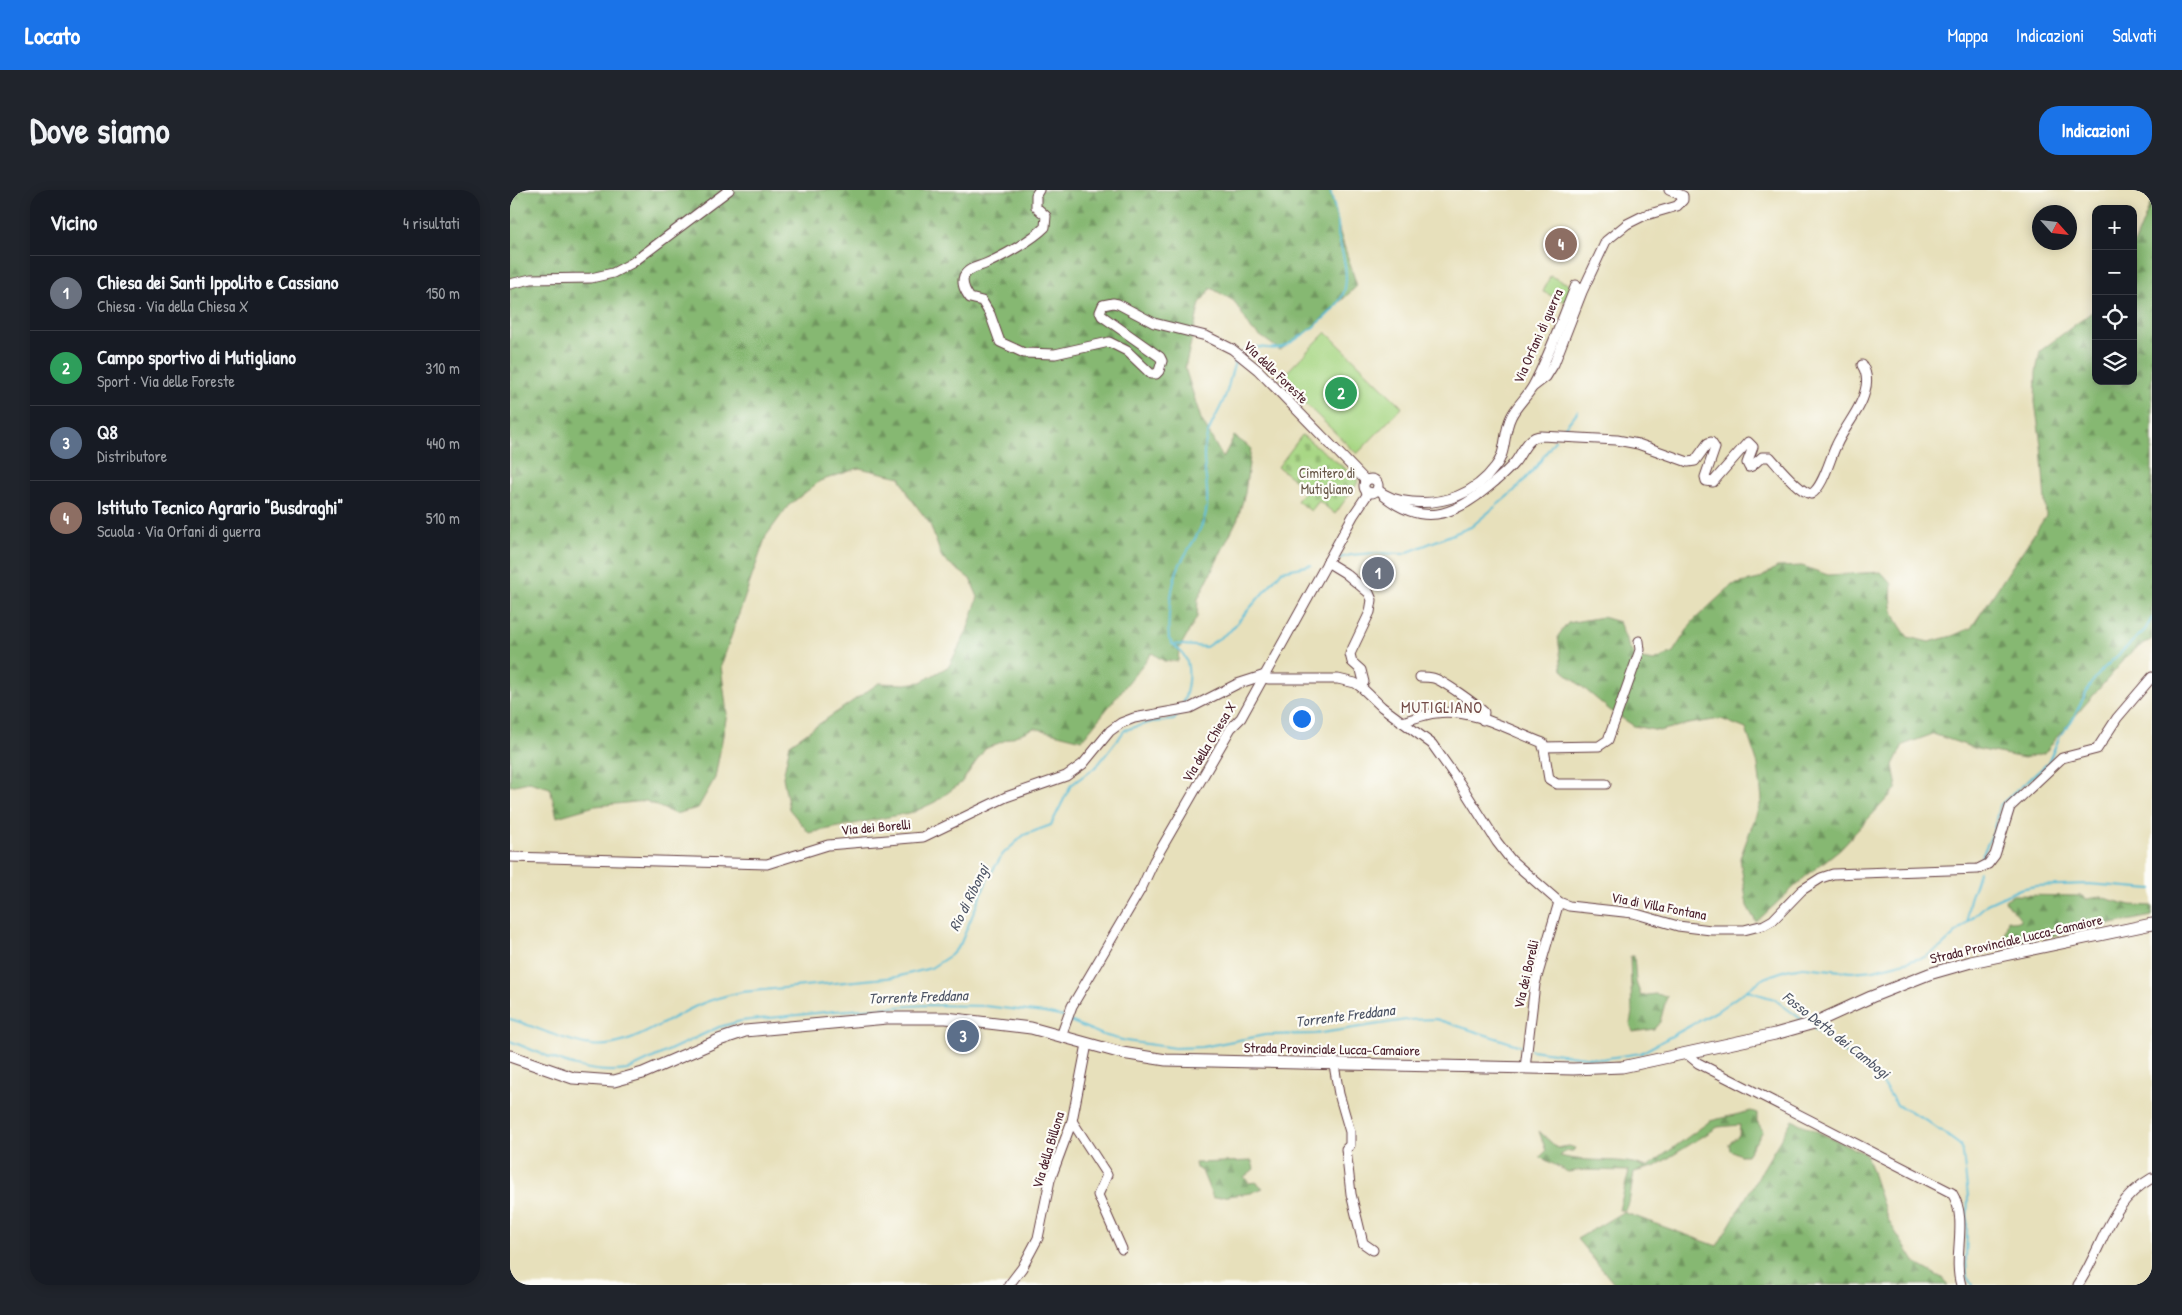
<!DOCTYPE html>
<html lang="it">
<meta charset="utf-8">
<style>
:root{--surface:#171b24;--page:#20242c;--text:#f1f3f6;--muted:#9ea1a6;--line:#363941;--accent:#1a73e8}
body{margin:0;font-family:"Patrick Hand",sans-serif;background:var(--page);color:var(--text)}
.controls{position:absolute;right:15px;top:15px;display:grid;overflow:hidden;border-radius:10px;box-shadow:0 2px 12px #0003}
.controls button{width:45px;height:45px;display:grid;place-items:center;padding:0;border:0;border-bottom:1px solid var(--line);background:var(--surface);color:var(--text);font:25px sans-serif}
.compass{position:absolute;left:1522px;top:15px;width:45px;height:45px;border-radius:50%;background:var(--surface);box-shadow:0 2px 12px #0003;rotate:117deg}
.you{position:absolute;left:791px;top:528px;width:18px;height:18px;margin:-12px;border:4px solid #fff;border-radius:50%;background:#1a73e8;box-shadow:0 0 0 8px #1a73e833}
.badge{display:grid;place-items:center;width:32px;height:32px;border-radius:50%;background:var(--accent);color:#fff;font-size:16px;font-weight:700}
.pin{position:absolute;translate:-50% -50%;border:2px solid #fff;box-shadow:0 1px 5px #0006}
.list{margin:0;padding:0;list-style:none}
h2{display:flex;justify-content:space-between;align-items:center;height:65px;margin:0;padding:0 20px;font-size:21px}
h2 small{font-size:16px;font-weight:400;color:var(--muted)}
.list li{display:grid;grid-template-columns:32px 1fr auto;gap:15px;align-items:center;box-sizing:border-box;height:75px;padding:0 20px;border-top:1px solid var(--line)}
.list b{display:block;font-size:19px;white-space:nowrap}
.list p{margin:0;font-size:16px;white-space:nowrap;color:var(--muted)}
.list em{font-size:16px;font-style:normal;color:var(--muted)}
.icon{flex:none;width:28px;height:28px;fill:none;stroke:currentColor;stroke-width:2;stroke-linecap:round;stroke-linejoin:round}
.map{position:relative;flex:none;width:1642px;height:1095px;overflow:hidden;border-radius:20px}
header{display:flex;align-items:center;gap:30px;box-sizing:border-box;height:70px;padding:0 25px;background:var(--accent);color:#fff}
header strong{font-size:24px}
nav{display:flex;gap:28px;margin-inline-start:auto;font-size:18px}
.intro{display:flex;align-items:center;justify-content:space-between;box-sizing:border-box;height:120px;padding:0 30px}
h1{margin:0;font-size:35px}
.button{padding:12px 22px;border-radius:20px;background:var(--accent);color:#fff;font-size:18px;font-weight:700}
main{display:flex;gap:30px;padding:0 30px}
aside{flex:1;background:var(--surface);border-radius:20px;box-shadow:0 2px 12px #0003}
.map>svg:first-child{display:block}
</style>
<header>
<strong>Locato</strong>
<nav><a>Mappa</a><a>Indicazioni</a><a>Salvati</a></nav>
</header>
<div class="intro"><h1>Dove siamo</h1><a class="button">Indicazioni</a></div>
<main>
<aside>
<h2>Vicino<small>4 risultati</small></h2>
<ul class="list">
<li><span class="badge" style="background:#6b7280">1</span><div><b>Chiesa dei Santi Ippolito e Cassiano</b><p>Chiesa · Via della Chiesa X</p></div><em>150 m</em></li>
<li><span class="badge" style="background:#2e9e5b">2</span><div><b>Campo sportivo di Mutigliano</b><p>Sport · Via delle Foreste</p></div><em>310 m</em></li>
<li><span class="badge" style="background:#5c6f8a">3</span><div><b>Q8</b><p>Distributore</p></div><em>440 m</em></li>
<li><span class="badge" style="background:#8d6e63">4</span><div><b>Istituto Tecnico Agrario &quot;Busdraghi&quot;</b><p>Scuola · Via Orfani di guerra</p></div><em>510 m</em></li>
</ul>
</aside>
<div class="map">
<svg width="1642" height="1095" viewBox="0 0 1642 1095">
<defs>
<pattern id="forest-firs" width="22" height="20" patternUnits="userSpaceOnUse" patternTransform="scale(1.25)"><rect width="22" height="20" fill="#86b872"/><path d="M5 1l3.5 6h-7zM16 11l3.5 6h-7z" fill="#70955e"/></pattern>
<pattern id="cemetery-stones" width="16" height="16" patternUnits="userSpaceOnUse" patternTransform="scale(1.25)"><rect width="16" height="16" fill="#a8d785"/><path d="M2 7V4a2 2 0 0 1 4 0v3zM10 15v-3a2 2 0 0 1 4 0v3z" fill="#92b873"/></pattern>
</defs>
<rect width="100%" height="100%" fill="#fdfcf7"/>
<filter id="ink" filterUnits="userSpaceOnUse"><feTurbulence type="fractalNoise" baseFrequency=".02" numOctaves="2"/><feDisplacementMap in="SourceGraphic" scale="10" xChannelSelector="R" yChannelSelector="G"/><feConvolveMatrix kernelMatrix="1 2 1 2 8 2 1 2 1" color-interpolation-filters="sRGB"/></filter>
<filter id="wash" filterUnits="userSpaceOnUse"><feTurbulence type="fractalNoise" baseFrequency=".0096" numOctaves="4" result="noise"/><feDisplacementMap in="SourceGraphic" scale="20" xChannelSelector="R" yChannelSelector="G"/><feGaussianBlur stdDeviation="1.12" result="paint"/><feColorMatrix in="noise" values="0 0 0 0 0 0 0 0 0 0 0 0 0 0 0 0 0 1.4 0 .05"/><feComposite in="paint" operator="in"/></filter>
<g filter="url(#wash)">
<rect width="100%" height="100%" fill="#e7e0bb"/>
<g fill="url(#forest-firs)" stroke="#686c4e">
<path d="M0,0H820L830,43L847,96L802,138L770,160L742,140L724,111L701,98L690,113L675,178L691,229L713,268L724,246L741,258L735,303L728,328L688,409L687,427L669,459L668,471H654L642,463L572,550L524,538L475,559L451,593L425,612L404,622L299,643L279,619L273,587L280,554L369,493L395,494L411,492L439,476L457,441L468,407L460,389L432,368L420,334L399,306L390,287L349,278L310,291L278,316L256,346L211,476L217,524L205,588L188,618L165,624L136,611L85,616L47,627L40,598L19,592L0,596Z"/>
<path d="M1642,10V449L1622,461L1546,548L1535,563L1514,568L1467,559L1423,544L1393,555L1383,575L1387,598L1330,659L1295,687L1246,732L1237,716L1230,668L1252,609L1248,575L1236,539L1211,529L1178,534L1149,541L1124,536L1101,521L1052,480L1048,446L1058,433L1092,427L1109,432L1119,457L1126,468L1144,471L1163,462L1183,431L1222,395L1249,389L1267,377L1292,376L1318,385L1371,382L1382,394C1380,419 1383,427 1398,447L1419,452L1442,446L1461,438L1536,326L1531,255L1525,212L1526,182L1530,161L1586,119V191H1623V57Z"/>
<path d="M1503,705L1573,706L1577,709L1590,707L1620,715L1642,716V726L1492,756L1498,730L1504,732L1511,730C1507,721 1498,719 1495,710Z"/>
<path d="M1120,766H1124L1126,792L1131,806L1145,804L1157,806L1150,832L1144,839L1123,842L1120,833L1122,823Z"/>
<path d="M1241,921L1247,923V931L1253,941L1237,965H1230L1220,960L1219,954L1229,945L1230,935L1208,937L1144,977L1124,982L1119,1013L1116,1020H1109L1119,981L1074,980L1058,982L1030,967L1036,961L1029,941L1047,958L1059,956L1065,958L1063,961H1056L1050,966C1078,974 1109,966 1137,977L1200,931Z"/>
<path d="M1282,930L1356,964L1378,1030L1405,1073L1432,1088L1438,1095H1105L1067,1049L1113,1022L1207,1056Z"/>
<path d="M742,971L744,979L734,987L739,993L746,992L753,998L741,1003L703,1008L692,981L686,978L685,973Z"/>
</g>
<path fill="url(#cemetery-stones)" stroke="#797b58" d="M792,245L845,286L848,290L847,294L825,324L809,311L801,321L787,311L796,299L768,277Z"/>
<g fill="#a8d785" stroke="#797b58">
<path d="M1040,86L1063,96L1056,112L1033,102Z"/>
<path d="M816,142L892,217L847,264L770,189Z"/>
</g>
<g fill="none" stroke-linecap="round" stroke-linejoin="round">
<g stroke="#58bcd6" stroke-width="2">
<path d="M734,160C747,152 761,163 775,156C793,146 831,120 835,98C838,81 833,65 829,49C827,44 829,39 828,34C826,22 823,11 820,0"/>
<path d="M1051,242L1068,221"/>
<path d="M822,370L841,365L865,363L893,364L961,337L1005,300L1027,276L1045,250"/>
<path d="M662,454L696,457L720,441L772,381L801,375"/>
<path d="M672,517C677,503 683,477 673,464C669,459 663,455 659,449C657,429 661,392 670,374C679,357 692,341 696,322C700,304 694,284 694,265C695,238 708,227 716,204C720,192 721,180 727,168"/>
<path d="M1470,674L1471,667L1483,643L1489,616L1538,573L1550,546L1563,529L1580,495L1592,480L1635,440L1642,428"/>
<path d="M1458,731C1456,709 1465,701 1469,681"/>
<path d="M1238,801L1264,809L1295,832"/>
<path d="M0,829C27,837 53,851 81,855C120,860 157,828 191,814C205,808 218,805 232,802L386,787L421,778L441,765L450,755L478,688L493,664L514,645L541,635L561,595L587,576L615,540L642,532L664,530L669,523"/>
<path d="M560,831L593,845L616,851L665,858L692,857L755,845L805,844L896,830L926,829L1014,857"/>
<path d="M1303,838L1371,891L1387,915L1413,928L1450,955L1453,964L1458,1006L1456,1069L1457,1087L1462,1095"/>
<path d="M0,851C38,866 75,886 117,880L209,837L231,831L325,821L415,815L475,816L534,823L554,827"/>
<path d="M1021,860L1091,869L1131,863L1207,821L1254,788L1276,780L1293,777L1341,782L1364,780L1415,767L1431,757L1477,714L1510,699L1525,696L1578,694L1642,699"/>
</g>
</g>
</g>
<g filter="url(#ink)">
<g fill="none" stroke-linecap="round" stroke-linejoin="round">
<defs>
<g id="minor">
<path d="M529,0L526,5V17L536,26L535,37C522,50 492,67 475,74C468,77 458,78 454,86C451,94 455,101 460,108L472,111L480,124L490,152L514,163L545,164L599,152L617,161L641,184H646L649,181L652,171L650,167L592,126L590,122L593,115L603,113L608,114L644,133L696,146L722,159L748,180L856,291"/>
<path d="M0,94L21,89L81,88L103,83L122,73L219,0"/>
<path d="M1023,197L1036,187L1044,174L1072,102L1096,51L1117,34L1133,26L1167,16L1173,10V6L1159,0"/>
<circle cx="861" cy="296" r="7"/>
<path d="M867,299C877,308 889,311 902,312C934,315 965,304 985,277C997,263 993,243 1001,227C1006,216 1017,207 1023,196C1040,164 1052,129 1066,95"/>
<path d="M874,306C912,336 942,327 977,298C987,290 997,282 1005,272C1012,263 1018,246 1031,246L1107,250L1128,254L1178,272L1185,271L1198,253L1201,252L1205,258L1195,287L1196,291L1203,292L1238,252L1243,257L1237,273L1239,277L1242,276L1252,267H1260C1269,277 1289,302 1301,304C1313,298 1320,268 1326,256C1334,237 1351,220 1355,201C1358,191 1357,183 1352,175"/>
<path d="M817,372L835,383L859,403L862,410L860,422L840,464L842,472L851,480L854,492L851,497"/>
<path d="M910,487C914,487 919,487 923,488C934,491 965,514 974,522L973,530"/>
<path d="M892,532C903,529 915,524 926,523C962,518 999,540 1033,553L1039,589L1047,594H1096"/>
<path d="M1033,557L1089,556L1098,550L1130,460L1129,451"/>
<path d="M0,667L257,674L318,655L413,647L496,607L556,586L573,574L600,541L611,533L624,528L680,518L727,494L755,485L758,489H828L845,493L851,497L872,517L922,554L949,592L987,652L1001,670L1049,712L1059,716L1123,723L1168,736L1201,740H1234L1254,735L1263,730L1292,700L1311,688L1323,684L1468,679L1478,674L1485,665L1500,617L1552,568L1587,559L1607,528L1642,487"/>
<path d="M551,846L562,816L632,697L644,671L721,538L731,528L843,326L859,302"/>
<path d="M1177,864L1188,873L1442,1003C1459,1030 1442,1066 1451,1095"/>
<path d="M824,875L829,904L840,942V955L836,959L841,1004L853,1053L863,1060"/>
<path d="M1015,878L1025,794L1049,712"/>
<path d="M562,931L597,985L588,1005L612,1059"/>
<path d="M499,1095L512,1078L528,1048L540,990L562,931L577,854"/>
<path d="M1568,1095C1594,1056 1598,1013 1642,988"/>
</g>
<path id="major" d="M0,866L63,888L104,891L133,883L209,850L235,841L377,828H436L521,838L612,863L656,870L1063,879L1112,877L1265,844L1304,833L1361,807L1419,784L1461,772L1642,734"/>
</defs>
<use href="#minor" stroke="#623c41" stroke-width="11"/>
<use href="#major" stroke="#623c41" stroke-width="13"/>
<use href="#minor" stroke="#fff" stroke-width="9"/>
<use href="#major" stroke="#fff" stroke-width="11"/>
</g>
</g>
<g text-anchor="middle" stroke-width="4.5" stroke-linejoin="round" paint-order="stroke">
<g font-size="14" fill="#4a1f2b" stroke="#fdfcf7">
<text transform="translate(1028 146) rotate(-66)" y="5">Via Orfani di guerra</text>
<text transform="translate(766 182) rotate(44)" y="5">Via delle Foreste</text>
<text transform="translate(699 552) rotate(-59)" y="5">Via della Chiesa X</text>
<text transform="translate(366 637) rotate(-5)" y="5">Via dei Borelli</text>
<text transform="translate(1149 716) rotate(11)" y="5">Via di Villa Fontana</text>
<text transform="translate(1506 749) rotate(-13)" y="5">Strada Provinciale Lucca-Camaiore</text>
<text transform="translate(1016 784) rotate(-77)" y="5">Via dei Borelli</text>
<text transform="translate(822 859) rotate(1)" y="5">Strada Provinciale Lucca-Camaiore</text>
<text transform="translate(538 960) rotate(-73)" y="5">Via della Billona</text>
</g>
<g font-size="14" fill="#665646" stroke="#fdfcf7">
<text x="817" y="288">Cimitero di<tspan x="817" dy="16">Mutigliano</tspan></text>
</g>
<g font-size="15" font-style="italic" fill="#4f5667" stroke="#fdfcf7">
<text transform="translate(459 708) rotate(-64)" y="5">Rio di Ribongi</text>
<text transform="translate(408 807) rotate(-2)" y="5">Torrente Freddana</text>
<text transform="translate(835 826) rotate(-7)" y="5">Torrente Freddana</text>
<text transform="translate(1326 845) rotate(38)" y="5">Fosso Detto dei Cambogi</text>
</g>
<g font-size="16" letter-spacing="1" fill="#744c48" stroke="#fdfcf7">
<text x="932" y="523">MUTIGLIANO</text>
</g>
</g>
</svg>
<div class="controls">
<button>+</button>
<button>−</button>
<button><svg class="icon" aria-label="locate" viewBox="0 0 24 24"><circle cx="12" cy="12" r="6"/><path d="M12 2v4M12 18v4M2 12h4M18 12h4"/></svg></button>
<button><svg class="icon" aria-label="layers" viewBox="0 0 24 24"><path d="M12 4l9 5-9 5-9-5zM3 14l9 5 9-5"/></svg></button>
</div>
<svg class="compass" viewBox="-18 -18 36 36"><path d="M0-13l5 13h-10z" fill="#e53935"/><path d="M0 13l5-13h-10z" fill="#9ea1a6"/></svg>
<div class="you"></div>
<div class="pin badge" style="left:868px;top:383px;background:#6b7280">1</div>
<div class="pin badge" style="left:831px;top:203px;background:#2e9e5b">2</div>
<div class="pin badge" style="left:453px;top:846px;background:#5c6f8a">3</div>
<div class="pin badge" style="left:1051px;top:54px;background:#8d6e63">4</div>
</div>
</main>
